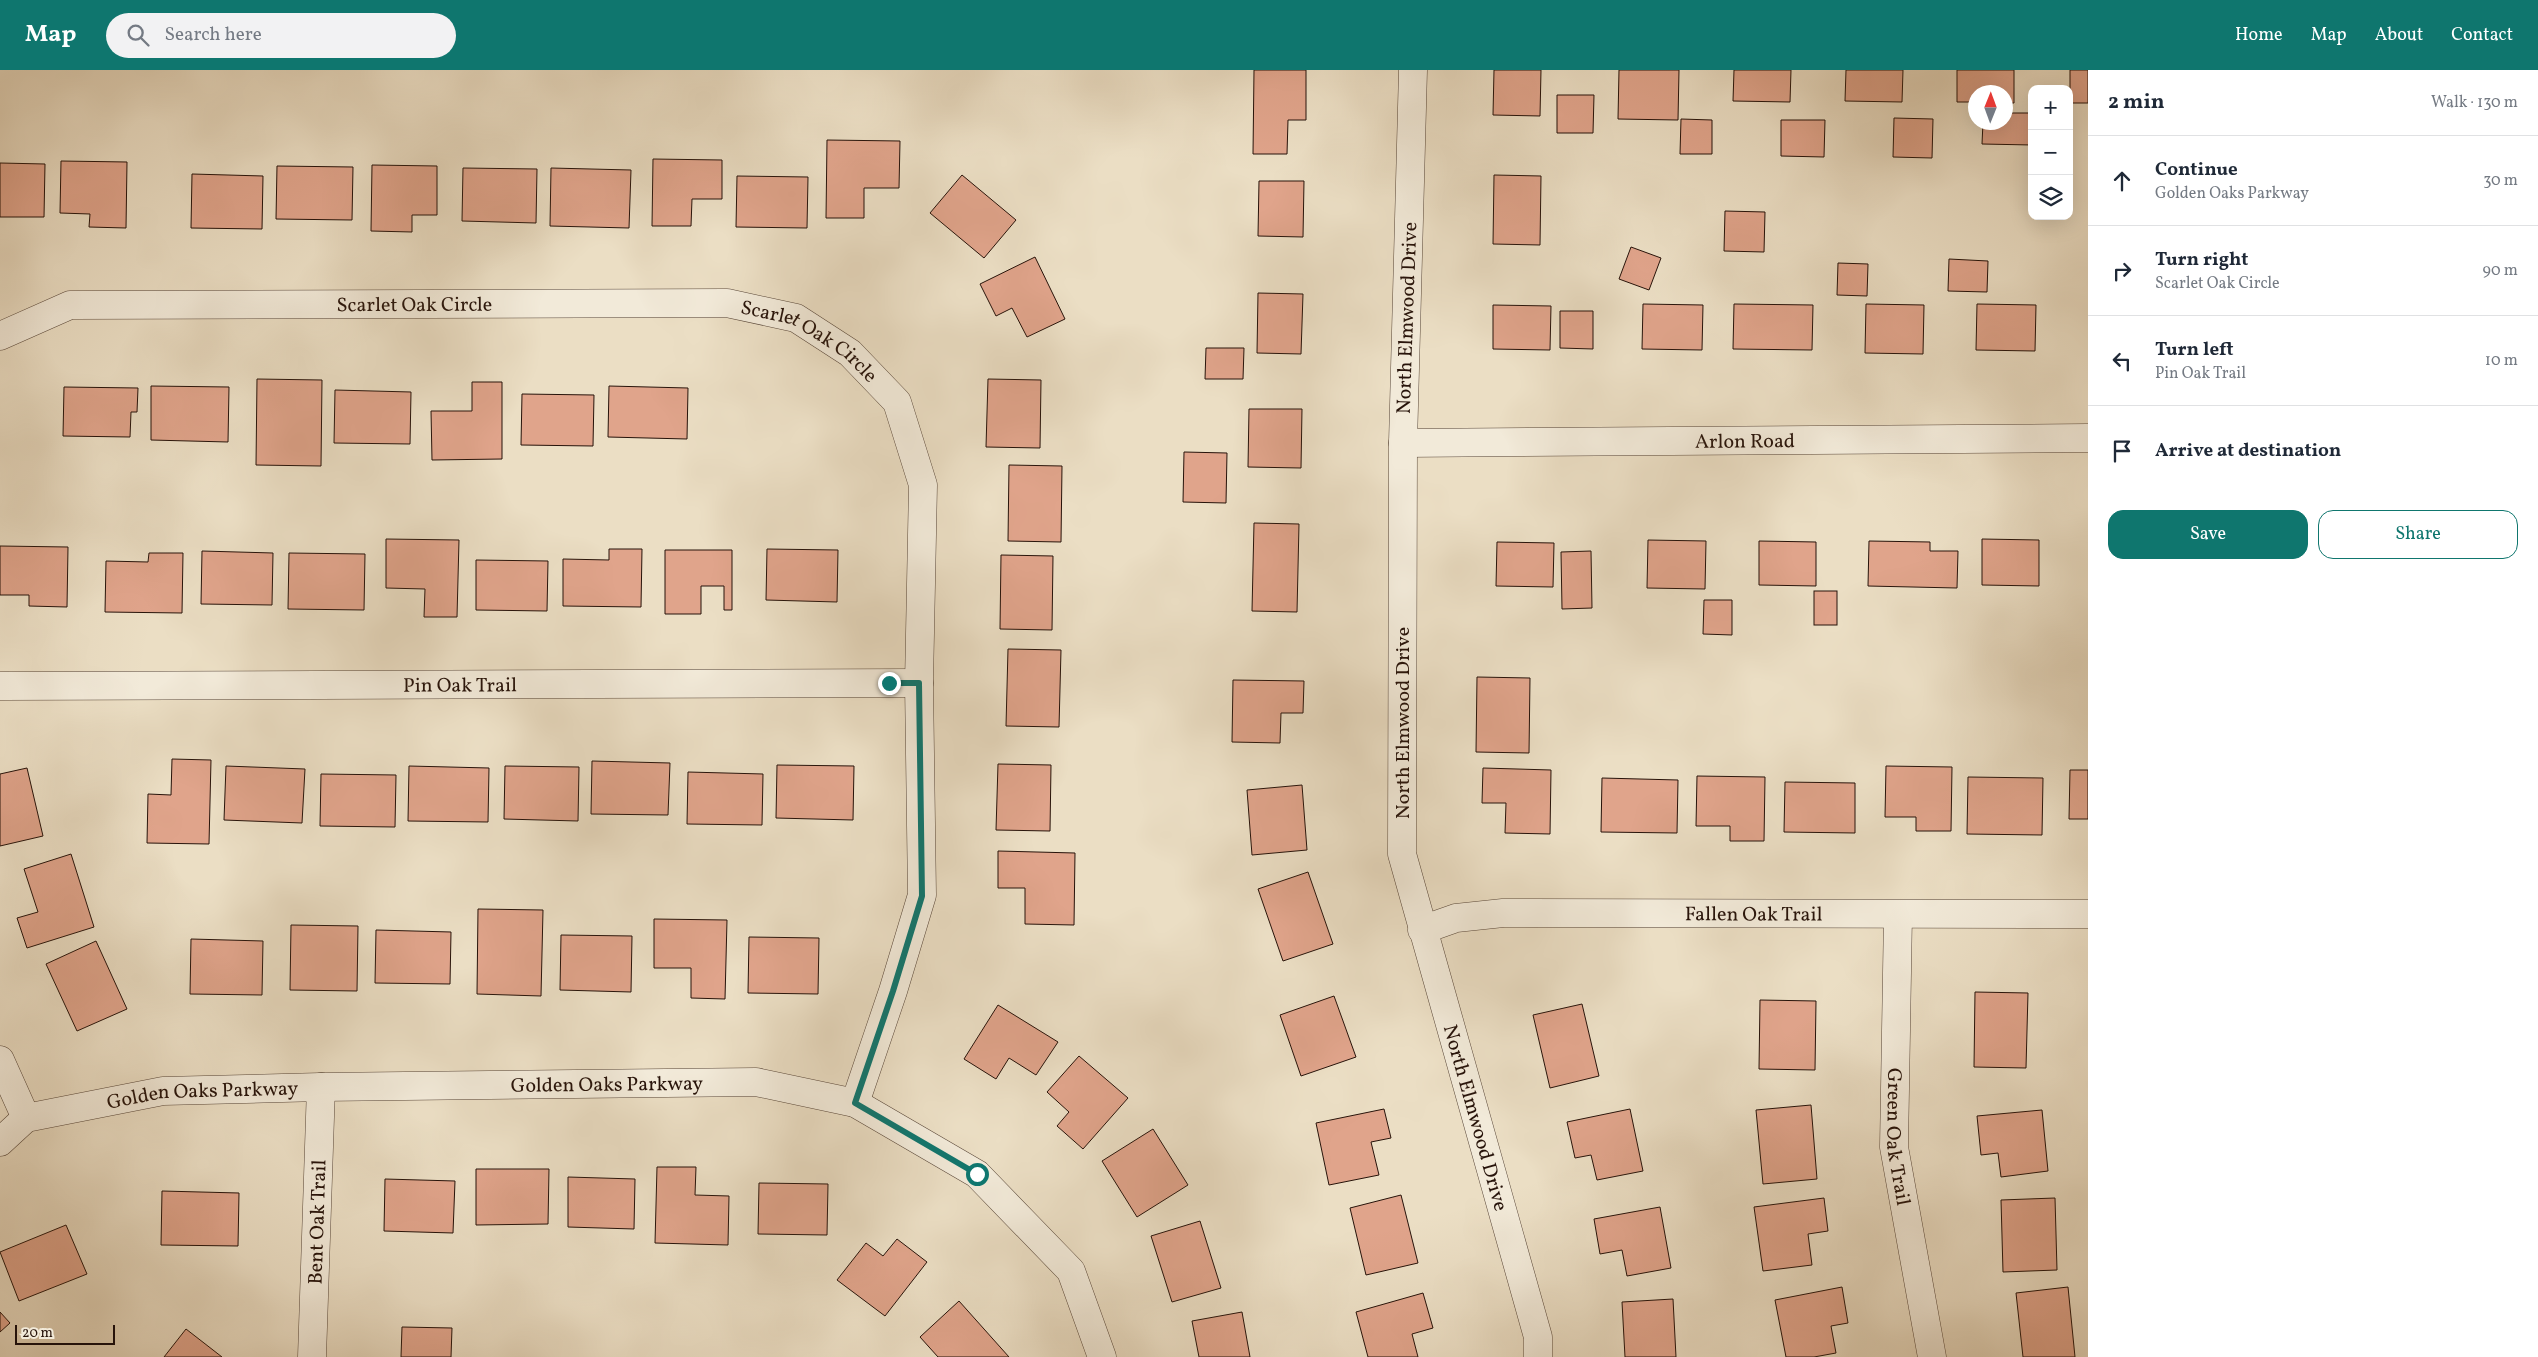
<!DOCTYPE html>
<meta charset="utf-8">
<style>
:root{--surface:#fff;--page:#f2f2f3;--text:#1f2937;--muted:#747a83;--line:#e0e1e3;--accent:#0f766e}
body{margin:0;font-family:Vollkorn,serif;background:var(--page);color:var(--text)}
.controls{position:absolute;right:15px;top:15px;display:grid;overflow:hidden;border-radius:10px;box-shadow:0 5px 20px #0002}
.controls button{width:45px;height:45px;display:grid;place-items:center;padding:0;border:0;border-bottom:1px solid var(--line);background:var(--surface);color:var(--text);font:25px sans-serif}
.compass{position:absolute;left:1968px;top:15px;width:45px;height:45px;border-radius:50%;background:var(--surface);box-shadow:0 5px 20px #0002;rotate:1deg}
.scale{position:absolute;left:15px;bottom:12px;width:100px;box-sizing:border-box;padding-left:5px;border:2px solid #27130a;border-top:0;font-size:14px;line-height:18px;white-space:nowrap;color:#27130a;-webkit-text-stroke:4px #f2ead9;paint-order:stroke}
.stop{position:absolute;width:15px;height:15px;margin:-11px;border:4px solid #0f766e;border-radius:50%;background:#fff}
.stop.end{background:#0f766e;border-color:#fff;box-shadow:0 1px 5px #0008}
.list{margin:0;padding:0;list-style:none}
h2{display:flex;justify-content:space-between;align-items:center;height:65px;margin:0;padding:0 20px;font-size:21px}
h2 small{font-size:16px;font-weight:400;color:var(--muted)}
.list li{display:grid;grid-template-columns:32px 1fr auto;gap:15px;align-items:center;box-sizing:border-box;height:90px;padding:0 20px;border-top:1px solid var(--line)}
.list b{display:block;font-size:19px;white-space:nowrap}
.list p{margin:0;font-size:16px;white-space:nowrap;color:var(--muted)}
.list em{font-size:16px;font-style:normal;color:var(--muted)}
.actions{display:flex;gap:10px;padding:15px 20px}
.actions a{flex:1;padding:11px 0;border:1px solid var(--accent);border-radius:15px;text-align:center;font-size:18px;color:var(--accent)}
.actions .main{background:var(--accent);color:#fff}
.icon{flex:none;width:28px;height:28px;fill:none;stroke:currentColor;stroke-width:2;stroke-linecap:round;stroke-linejoin:round}
.map{position:relative;flex:none;width:2088px;height:1287px;overflow:hidden}
header{display:flex;align-items:center;gap:30px;box-sizing:border-box;height:70px;padding:0 25px;background:var(--accent);color:#fff}
header strong{font-size:24px}
nav{display:flex;gap:28px;margin-inline-start:auto;font-size:18px}
.search{width:350px;height:45px;background:var(--page);display:flex;align-items:center;gap:12px;box-sizing:border-box;padding:0 18px;border-radius:28px;color:var(--muted);font-size:19px}
main{display:flex}
aside{flex:1;background:var(--surface)}
.map>svg:first-child{display:block}
</style>
<header>
<strong>Map</strong>
<div class="search"><svg class="icon" aria-label="search" viewBox="0 0 24 24"><circle cx="10" cy="10" r="6"/><path d="M15 15l6 6"/></svg>Search here</div>
<nav><a>Home</a><a>Map</a><a>About</a><a>Contact</a></nav>
</header>
<main>
<div class="map">
<svg width="2088" height="1287" viewBox="0 0 2088 1287">
<rect width="100%" height="100%" fill="#ebdec4"/>
<filter id="stains"><feTurbulence type="fractalNoise" baseFrequency=".004" numOctaves="4"/><feColorMatrix values="0 0 0 0 .2 0 0 0 0 .09 0 0 0 0 .02 0 0 0 .5 -.17"/></filter>
<radialGradient id="worn" r=".72"><stop offset=".6" stop-color="#630" stop-opacity="0"/><stop offset="1" stop-color="#630" stop-opacity=".3"/></radialGradient>
<g fill="#e0a48b" stroke="#27130a">
<path d="M1254,0H1306V50H1288L1287,84H1253Z"/>
<path d="M1494,0H1541L1540,46L1493,45Z"/>
<path d="M1619,0H1679L1678,50L1618,49Z"/>
<path d="M1734,0H1791L1790,32L1733,31Z"/>
<path d="M1846,0H1903L1902,32L1845,31Z"/>
<path d="M1957,0H2014V33H2006V22H1976V32H1957Z"/>
<rect x="2070" y="0" width="18" height="33"/>
<path d="M1557,25H1594L1593,63H1557Z"/>
<path d="M2006,43H2032V75L1982,74L1983,52H2006Z"/>
<path d="M1894,48L1933,49L1932,88L1893,87Z"/>
<path d="M1681,49L1712,50V84H1680Z"/>
<path d="M1781,50H1825L1824,87L1781,86Z"/>
<path d="M827,70L900,71L899,118H864V148H826Z"/>
<path d="M653,89L722,90V129H692L691,156H652Z"/>
<path d="M61,91L127,92L126,158L89,157L90,144L60,143Z"/>
<path d="M0,93L45,94L44,147H0Z"/>
<path d="M372,95L437,96V145H412V162L371,161Z"/>
<path d="M277,96L353,97L352,150L276,149Z"/>
<path d="M463,98L537,99L536,153L462,151Z"/>
<path d="M551,98L631,100L629,158L550,156Z"/>
<path d="M192,104L263,106L262,159L191,158Z"/>
<path d="M962,105L1016,150L984,188L930,143Z"/>
<path d="M1494,105L1541,106L1540,175L1493,174Z"/>
<path d="M737,106L808,107L807,158L736,157Z"/>
<path d="M1259,111H1304L1303,167L1258,166Z"/>
<path d="M1725,141L1765,142L1764,182L1724,181Z"/>
<path d="M1631,177L1661,188L1649,220L1619,209Z"/>
<path d="M1035,187L1065,249L1027,267L1012,238L996,246L980,214Z"/>
<path d="M1949,189L1988,191L1987,222L1948,221Z"/>
<path d="M1838,193L1868,194L1867,226L1837,225Z"/>
<path d="M1258,223L1303,224L1301,284L1257,283Z"/>
<path d="M1643,234L1703,235L1702,280L1642,279Z"/>
<path d="M1734,234L1813,235L1812,280L1733,279Z"/>
<path d="M1866,234L1924,235L1923,284L1865,283Z"/>
<path d="M1977,234L2036,235L2035,281L1976,280Z"/>
<path d="M1493,235L1551,236L1550,280L1493,279Z"/>
<path d="M1560,241H1593V279L1560,278Z"/>
<path d="M1206,278H1244L1243,309H1205Z"/>
<path d="M257,309L322,310L321,396L256,395Z"/>
<path d="M988,309L1041,310L1040,378L986,377Z"/>
<path d="M472,312H502V389L432,390L431,341H472Z"/>
<path d="M151,316L229,317L228,372L151,370Z"/>
<path d="M609,316L688,318L687,369L608,367Z"/>
<path d="M64,317L138,318L137,342H131L130,367L63,366Z"/>
<path d="M335,320L411,322L410,374L334,373Z"/>
<path d="M522,324L594,325L593,376L521,375Z"/>
<path d="M1249,339H1302L1301,398L1248,397Z"/>
<path d="M1184,382L1227,383L1226,433L1183,432Z"/>
<path d="M1009,395L1062,396L1061,472L1008,471Z"/>
<path d="M1254,453L1299,454L1297,542L1252,541Z"/>
<path d="M386,469L459,470L457,547H424L425,519L386,518Z"/>
<path d="M1982,469L2039,470V516L1982,515Z"/>
<path d="M1648,470L1706,471L1705,519L1647,518Z"/>
<path d="M1759,471L1816,472V516L1759,515Z"/>
<path d="M1869,471L1930,472V481H1958L1957,518L1868,516Z"/>
<path d="M1497,472L1554,473L1553,517L1496,516Z"/>
<path d="M0,476L68,477L67,537L29,536V525H0Z"/>
<path d="M609,479H642L641,537L563,536V489L609,490Z"/>
<path d="M767,479L838,480L837,532L766,530Z"/>
<path d="M665,480H732V540H724V516H701V544H665Z"/>
<path d="M202,481L273,483L272,535L201,534Z"/>
<path d="M1591,481L1592,538L1562,539L1561,482Z"/>
<path d="M149,483H183L182,543L105,542L106,491L148,492Z"/>
<path d="M289,483L365,484L364,540L288,539Z"/>
<path d="M1001,485L1053,486L1052,560L1000,559Z"/>
<path d="M476,490L548,491L547,541L476,540Z"/>
<rect x="1814" y="521" width="23" height="34"/>
<path d="M1704,530H1732V565L1703,564Z"/>
<path d="M1008,579L1061,580L1059,657L1006,656Z"/>
<path d="M1477,607L1530,608L1529,683L1476,682Z"/>
<path d="M1233,610L1304,611L1303,643H1281L1280,673L1232,672Z"/>
<path d="M172,689L211,690L209,774L147,773L148,724L171,725Z"/>
<path d="M592,691L670,693L668,745L591,744Z"/>
<path d="M998,694L1051,695L1050,761L996,760Z"/>
<path d="M777,695L854,696L853,750L776,748Z"/>
<path d="M226,696L305,699L302,753L224,750Z"/>
<path d="M409,696L489,698L488,752L408,751Z"/>
<path d="M505,696L579,697L578,751L504,749Z"/>
<path d="M1886,696L1952,697L1951,761H1916V747H1885Z"/>
<path d="M27,698L43,766L0,776V704Z"/>
<path d="M1483,698L1551,700L1550,764L1505,763L1506,733H1482Z"/>
<path d="M2070,700H2088V749H2069Z"/>
<path d="M688,702L763,704L762,755L687,754Z"/>
<path d="M321,704L396,705L395,757L320,756Z"/>
<path d="M1697,706L1765,707L1764,771H1730V756H1696Z"/>
<path d="M1968,707L2043,708L2042,765L1967,764Z"/>
<path d="M1602,708L1678,710L1677,763L1601,762Z"/>
<path d="M1785,712L1855,713V763L1784,762Z"/>
<path d="M1302,715L1307,780L1252,785L1247,720Z"/>
<path d="M998,781L1075,783L1074,855L1025,854V818H998Z"/>
<path d="M71,784L94,857L27,878L17,848L38,842L24,799Z"/>
<path d="M1308,802L1333,874L1283,891L1258,819Z"/>
<path d="M478,839L543,840L541,926L477,924Z"/>
<path d="M654,849L727,850L725,929L691,928V898H654Z"/>
<path d="M291,855L358,856L357,921L290,920Z"/>
<path d="M376,860L451,862L450,914L375,913Z"/>
<path d="M561,865L632,866L631,922L560,920Z"/>
<path d="M749,867L819,868L818,924L748,923Z"/>
<path d="M191,869L263,871L262,925L190,924Z"/>
<path d="M96,871L127,939L77,961L46,894Z"/>
<path d="M1975,922L2028,923L2026,998L1974,997Z"/>
<path d="M1334,926L1356,987L1301,1006L1280,945Z"/>
<path d="M1760,930L1816,931L1815,1000L1759,999Z"/>
<path d="M1582,934L1599,1006L1550,1018L1533,945Z"/>
<path d="M998,935L1058,972L1036,1005L1009,988L996,1009L964,989Z"/>
<path d="M1079,986L1128,1028L1083,1079L1057,1056L1069,1042L1047,1022Z"/>
<path d="M1811,1035L1817,1109L1763,1114L1756,1040Z"/>
<path d="M1384,1039L1391,1068L1371,1072L1379,1105L1329,1115L1316,1053Z"/>
<path d="M1630,1039L1643,1101L1597,1110L1591,1085L1575,1088L1567,1052Z"/>
<path d="M2042,1040L2048,1101L2001,1107L1998,1083L1981,1085L1977,1046Z"/>
<path d="M1153,1059L1188,1115L1137,1147L1102,1091Z"/>
<path d="M657,1097H696L695,1125L729,1126L728,1175L655,1173Z"/>
<path d="M476,1099H549L548,1154L476,1155Z"/>
<path d="M568,1107L635,1109L634,1159L568,1157Z"/>
<path d="M385,1109L455,1111L453,1163L384,1161Z"/>
<path d="M759,1113L828,1114L827,1165L758,1164Z"/>
<path d="M162,1121L239,1123L238,1176L161,1175Z"/>
<path d="M1401,1125L1418,1193L1366,1205L1350,1138Z"/>
<path d="M1824,1128L1828,1161L1808,1164L1812,1195L1763,1201L1754,1137Z"/>
<path d="M2055,1128L2057,1200L2003,1202L2001,1130Z"/>
<path d="M1660,1137L1671,1198L1627,1206L1622,1180L1600,1184L1594,1149Z"/>
<path d="M1200,1151L1221,1218L1172,1232L1151,1166Z"/>
<path d="M66,1155L87,1204L19,1231L0,1182Z"/>
<path d="M897,1169L927,1192L885,1246L837,1210L866,1173L883,1186Z"/>
<path d="M1842,1217L1848,1253L1831,1256L1836,1283L1814,1287H1786L1775,1230Z"/>
<path d="M2068,1217L2075,1287H2023L2016,1223Z"/>
<path d="M1423,1223L1433,1258L1412,1264L1418,1287H1368L1356,1242Z"/>
<path d="M1673,1229L1676,1287H1625L1622,1232Z"/>
<path d="M959,1231L1009,1287H938L920,1267Z"/>
<path d="M0,1242L10,1253L0,1262Z"/>
<path d="M1242,1242L1250,1287H1199L1192,1251Z"/>
<path d="M402,1257L452,1258L451,1287H401Z"/>
<path d="M186,1259L222,1287H164Z"/>
</g>
<g fill="none" stroke-linecap="round" stroke-linejoin="round">
<defs>
<g id="minor">
<path id="s1" d="M1413,0L1403,373L1402,784L1538,1267V1287"/>
<path id="s2" d="M0,266L70,235L727,233L796,248L850,283L897,332L923,415L919,613L922,825L893,921L855,1033"/>
<path id="s3" d="M1403,373L2088,368"/>
<path id="s4" d="M0,616L919,613"/>
<path id="s5" d="M1898,845L1894,1077L1932,1287"/>
<path id="s6" d="M1422,860L1456,848L1503,843L2088,844"/>
<path d="M0,990L26,1048"/>
<path id="s7" d="M0,1072L26,1048L163,1021L321,1017L756,1012L855,1033L977,1104L1071,1201L1102,1287"/>
<path id="s8" d="M312,1287L321,1017"/>
</g>
</defs>
<use href="#minor" stroke="#584638" stroke-width="29"/>
<use href="#minor" stroke="#f2ead9" stroke-width="28"/>
</g>
<g fill="none" stroke-linecap="round" stroke-linejoin="round">
<path stroke="#0f766e" stroke-width="6" d="M889,613H919L922,826L893,921L855,1033L977,1104"/>
</g>
<g text-anchor="middle" stroke-width="4" stroke-linejoin="round" paint-order="stroke">
<g font-size="20" fill="#27130a" stroke="#f2ead9">
<text dy="7" stroke="none"><textPath href="#s2" startOffset="421">Scarlet Oak Circle</textPath></text>
<text transform="translate(1406 248) rotate(-88)" y="7">North Elmwood Drive</text>
<text dy="7" stroke="none"><textPath href="#s2" startOffset="826">Scarlet Oak Circle</textPath></text>
<text dy="7" stroke="none"><textPath href="#s3" startOffset="342">Arlon Road</textPath></text>
<text dy="7" stroke="none"><textPath href="#s4" startOffset="460">Pin Oak Trail</textPath></text>
<text transform="translate(1402 653) rotate(-90)" y="7">North Elmwood Drive</text>
<text dy="7" stroke="none"><textPath href="#s6" startOffset="334">Fallen Oak Trail</textPath></text>
<text dy="7" stroke="none"><textPath href="#s7" startOffset="619">Golden Oaks Parkway</textPath></text>
<text dy="7" stroke="none"><textPath href="#s7" startOffset="214">Golden Oaks Parkway</textPath></text>
<text dy="7" stroke="none"><textPath href="#s1" startOffset="1058">North Elmwood Drive</textPath></text>
<text dy="7" stroke="none"><textPath href="#s5" startOffset="222">Green Oak Trail</textPath></text>
<text dy="7" stroke="none"><textPath href="#s8" startOffset="135">Bent Oak Trail</textPath></text>
</g>
</g>
<rect width="100%" height="100%" filter="url(#stains)"/>
<rect width="100%" height="100%" fill="url(#worn)"/>
</svg>
<div class="controls">
<button>+</button>
<button>−</button>
<button><svg class="icon" aria-label="layers" viewBox="0 0 24 24"><path d="M12 4l9 5-9 5-9-5zM3 14l9 5 9-5"/></svg></button>
</div>
<svg class="compass" viewBox="-18 -18 36 36"><path d="M0-13l5 13h-10z" fill="#e53935"/><path d="M0 13l5-13h-10z" fill="#747a83"/></svg>
<div class="scale">20 m</div>
<div class="stop" style="left:977px;top:1104px"></div>
<div class="stop end" style="left:889px;top:613px"></div>
</div>
<aside>
<h2>2 min<small>Walk · 130 m</small></h2>
<ul class="list">
<li><svg class="icon" aria-label="ahead" viewBox="0 0 24 24"><path d="M12 20V5M6 11l6-6 6 6"/></svg><div><b>Continue</b><p>Golden Oaks Parkway</p></div><em>30 m</em></li>
<li><svg class="icon" aria-label="right" viewBox="0 0 24 24"><path d="M7 20v-9h11M14 6l5 5-5 5"/></svg><div><b>Turn right</b><p>Scarlet Oak Circle</p></div><em>90 m</em></li>
<li><svg class="icon" aria-label="left" viewBox="0 0 24 24"><path d="M17 20v-9H6M10 6l-5 5 5 5"/></svg><div><b>Turn left</b><p>Pin Oak Trail</p></div><em>10 m</em></li>
<li><svg class="icon" aria-label="arrive" viewBox="0 0 24 24"><path d="M6 21V4h12l-3 4 3 4H6"/></svg><div><b>Arrive at destination</b></div></li>
</ul>
<div class="actions"><a class="main">Save</a><a>Share</a></div>
</aside>
</main>
